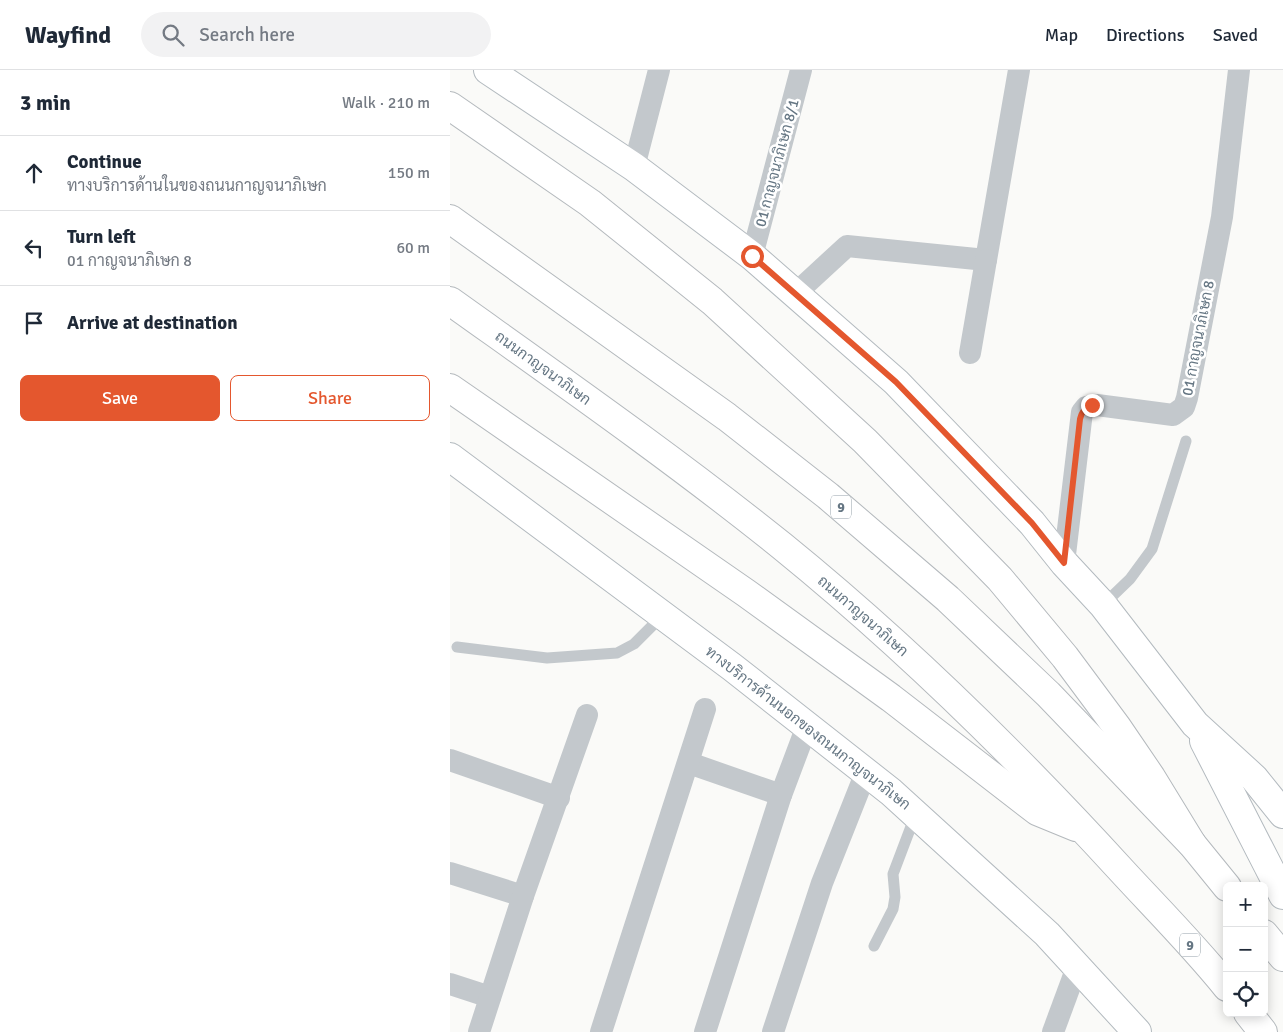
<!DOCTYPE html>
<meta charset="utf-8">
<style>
:root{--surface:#fff;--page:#f2f2f3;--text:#1f2937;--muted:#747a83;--line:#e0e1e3;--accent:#e4572e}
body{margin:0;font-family:Signika,Sarabun,sans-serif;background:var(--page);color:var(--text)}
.controls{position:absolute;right:15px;bottom:15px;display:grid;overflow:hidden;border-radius:8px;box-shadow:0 2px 12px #0003}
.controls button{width:45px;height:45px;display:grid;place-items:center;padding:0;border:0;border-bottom:1px solid var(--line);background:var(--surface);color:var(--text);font:25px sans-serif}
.stop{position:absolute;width:15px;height:15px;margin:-11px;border:4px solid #e4572e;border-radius:50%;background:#fff}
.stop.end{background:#e4572e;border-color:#fff;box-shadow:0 1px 5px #0008}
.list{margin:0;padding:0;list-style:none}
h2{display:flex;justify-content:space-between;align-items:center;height:65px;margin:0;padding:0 20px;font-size:21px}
h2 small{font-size:16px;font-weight:400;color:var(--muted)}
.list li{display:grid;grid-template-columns:32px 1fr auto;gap:15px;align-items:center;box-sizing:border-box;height:75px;padding:0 20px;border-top:1px solid var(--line)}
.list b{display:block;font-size:19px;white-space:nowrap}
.list p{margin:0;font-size:16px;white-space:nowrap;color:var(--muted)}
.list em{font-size:16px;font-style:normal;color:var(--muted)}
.actions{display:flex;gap:10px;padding:15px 20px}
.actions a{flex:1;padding:11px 0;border:1px solid var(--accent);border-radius:8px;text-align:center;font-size:18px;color:var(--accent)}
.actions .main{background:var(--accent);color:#fff}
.icon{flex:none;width:28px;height:28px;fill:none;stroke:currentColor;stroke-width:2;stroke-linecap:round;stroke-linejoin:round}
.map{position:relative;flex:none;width:833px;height:962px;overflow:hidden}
header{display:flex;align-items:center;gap:30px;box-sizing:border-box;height:70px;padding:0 25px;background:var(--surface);border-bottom:1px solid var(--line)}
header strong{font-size:24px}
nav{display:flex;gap:28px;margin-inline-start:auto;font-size:18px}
.search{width:350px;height:45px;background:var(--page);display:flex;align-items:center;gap:12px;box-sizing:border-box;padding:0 18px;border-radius:28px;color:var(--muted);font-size:19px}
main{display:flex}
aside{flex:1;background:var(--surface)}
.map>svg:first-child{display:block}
</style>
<header>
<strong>Wayfind</strong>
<div class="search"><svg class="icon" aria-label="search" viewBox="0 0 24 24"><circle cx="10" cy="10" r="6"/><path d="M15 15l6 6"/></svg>Search here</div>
<nav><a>Map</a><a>Directions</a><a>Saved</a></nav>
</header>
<main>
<aside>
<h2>3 min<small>Walk · 210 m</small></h2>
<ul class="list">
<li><svg class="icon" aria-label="ahead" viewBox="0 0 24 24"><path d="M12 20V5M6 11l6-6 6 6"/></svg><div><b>Continue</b><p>ทางบริการด้านในของถนนกาญจนาภิเษก</p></div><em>150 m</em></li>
<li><svg class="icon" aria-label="left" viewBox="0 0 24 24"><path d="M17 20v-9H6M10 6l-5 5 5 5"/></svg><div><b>Turn left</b><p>01 กาญจนาภิเษก 8</p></div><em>60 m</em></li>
<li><svg class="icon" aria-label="arrive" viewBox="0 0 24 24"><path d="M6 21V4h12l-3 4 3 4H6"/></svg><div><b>Arrive at destination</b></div></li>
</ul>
<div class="actions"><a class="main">Save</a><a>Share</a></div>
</aside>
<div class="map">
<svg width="833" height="962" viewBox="0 0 833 962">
<rect width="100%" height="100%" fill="#fafaf8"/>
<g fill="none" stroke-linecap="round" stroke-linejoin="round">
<defs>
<g id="secondary">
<path d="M38,0L184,97L302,186L446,312L582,453L614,493L653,535L745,654L804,708L833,744"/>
<path d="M0,387L282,597L441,722L597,864L687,962"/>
<path d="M754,671L833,825"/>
</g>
<g id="highway">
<path d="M0,36L140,133L262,231L415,371L550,509L615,587L667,657L701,707L742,774"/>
<path d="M0,149L277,347L378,426L498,529L598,624L742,774L777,817"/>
<path d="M0,231C112,311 225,390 332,476C454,575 566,685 672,801C707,839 744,876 777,917"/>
<path d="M0,318L296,523L441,628L587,741L626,757"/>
<path d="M814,864L833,887"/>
<path d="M798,943L813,962"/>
</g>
</defs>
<use href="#secondary" stroke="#b3babf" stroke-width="30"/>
<use href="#highway" stroke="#b4b9bd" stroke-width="30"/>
<g stroke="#c3c8cc" stroke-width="11">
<path d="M653,535L680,509L702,479L736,371"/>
<path d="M7,577L97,588L167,583L184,574L213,545"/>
<path d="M424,876L443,839L445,827L443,804L465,746"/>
</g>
<g stroke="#c3c8cc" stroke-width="22">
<path d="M184,97L209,0"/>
<path d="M302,186L351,0"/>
<path d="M346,223L397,176L536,190L569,0"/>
<path d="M520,283L536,190"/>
<path d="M614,493L632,342L636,337L647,335L723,345L734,337L737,328L772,147L789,0"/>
<path d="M0,690L109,728"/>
<path d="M239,693L331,725"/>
<path d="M0,803L73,826"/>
<path d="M0,914L40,927"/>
<path d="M29,962L73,826L137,645"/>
<path d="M151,962L255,639"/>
<path d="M255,962L331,725L357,656"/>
<path d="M323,962L372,813L416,702"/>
<path d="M603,962L627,897"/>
</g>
<use href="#secondary" stroke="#fff" stroke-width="28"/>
<use href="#highway" stroke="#fff" stroke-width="28"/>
</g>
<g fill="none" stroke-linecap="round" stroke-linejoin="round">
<path stroke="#e4572e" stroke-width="6" d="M302,186L446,312L582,453L614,493L630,349C632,341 635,338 642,335"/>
</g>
<g text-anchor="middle" stroke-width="5" stroke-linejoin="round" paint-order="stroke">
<g fill="#fff" stroke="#939fa8" stroke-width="1">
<rect x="381" y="425.5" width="20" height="23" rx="4"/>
<rect x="730" y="863.5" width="20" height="23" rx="4"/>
</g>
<g font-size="14" font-weight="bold" fill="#657683">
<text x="391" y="442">9</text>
<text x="740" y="880">9</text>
</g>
<g font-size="15" fill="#657683" stroke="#fff">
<text transform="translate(327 93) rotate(-75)" y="5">01 กาญจนาภิเษก 8/1</text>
<text transform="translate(748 268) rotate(-79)" y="5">01 กาญจนาภิเษก 8</text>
<text transform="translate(93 298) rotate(36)" y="5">ถนนกาญจนาภิเษก</text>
<text transform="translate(413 546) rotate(41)" y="5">ถนนกาญจนาภิเษก</text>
<text transform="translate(358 658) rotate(38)" y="5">ทางบริการด้านนอกของถนนกาญจนาภิเษก</text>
</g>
</g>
</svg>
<div class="controls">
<button>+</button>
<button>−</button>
<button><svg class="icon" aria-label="locate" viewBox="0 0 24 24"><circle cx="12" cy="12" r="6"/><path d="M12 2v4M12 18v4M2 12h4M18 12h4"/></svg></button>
</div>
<div class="stop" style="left:302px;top:186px"></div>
<div class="stop end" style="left:642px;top:335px"></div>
</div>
</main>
